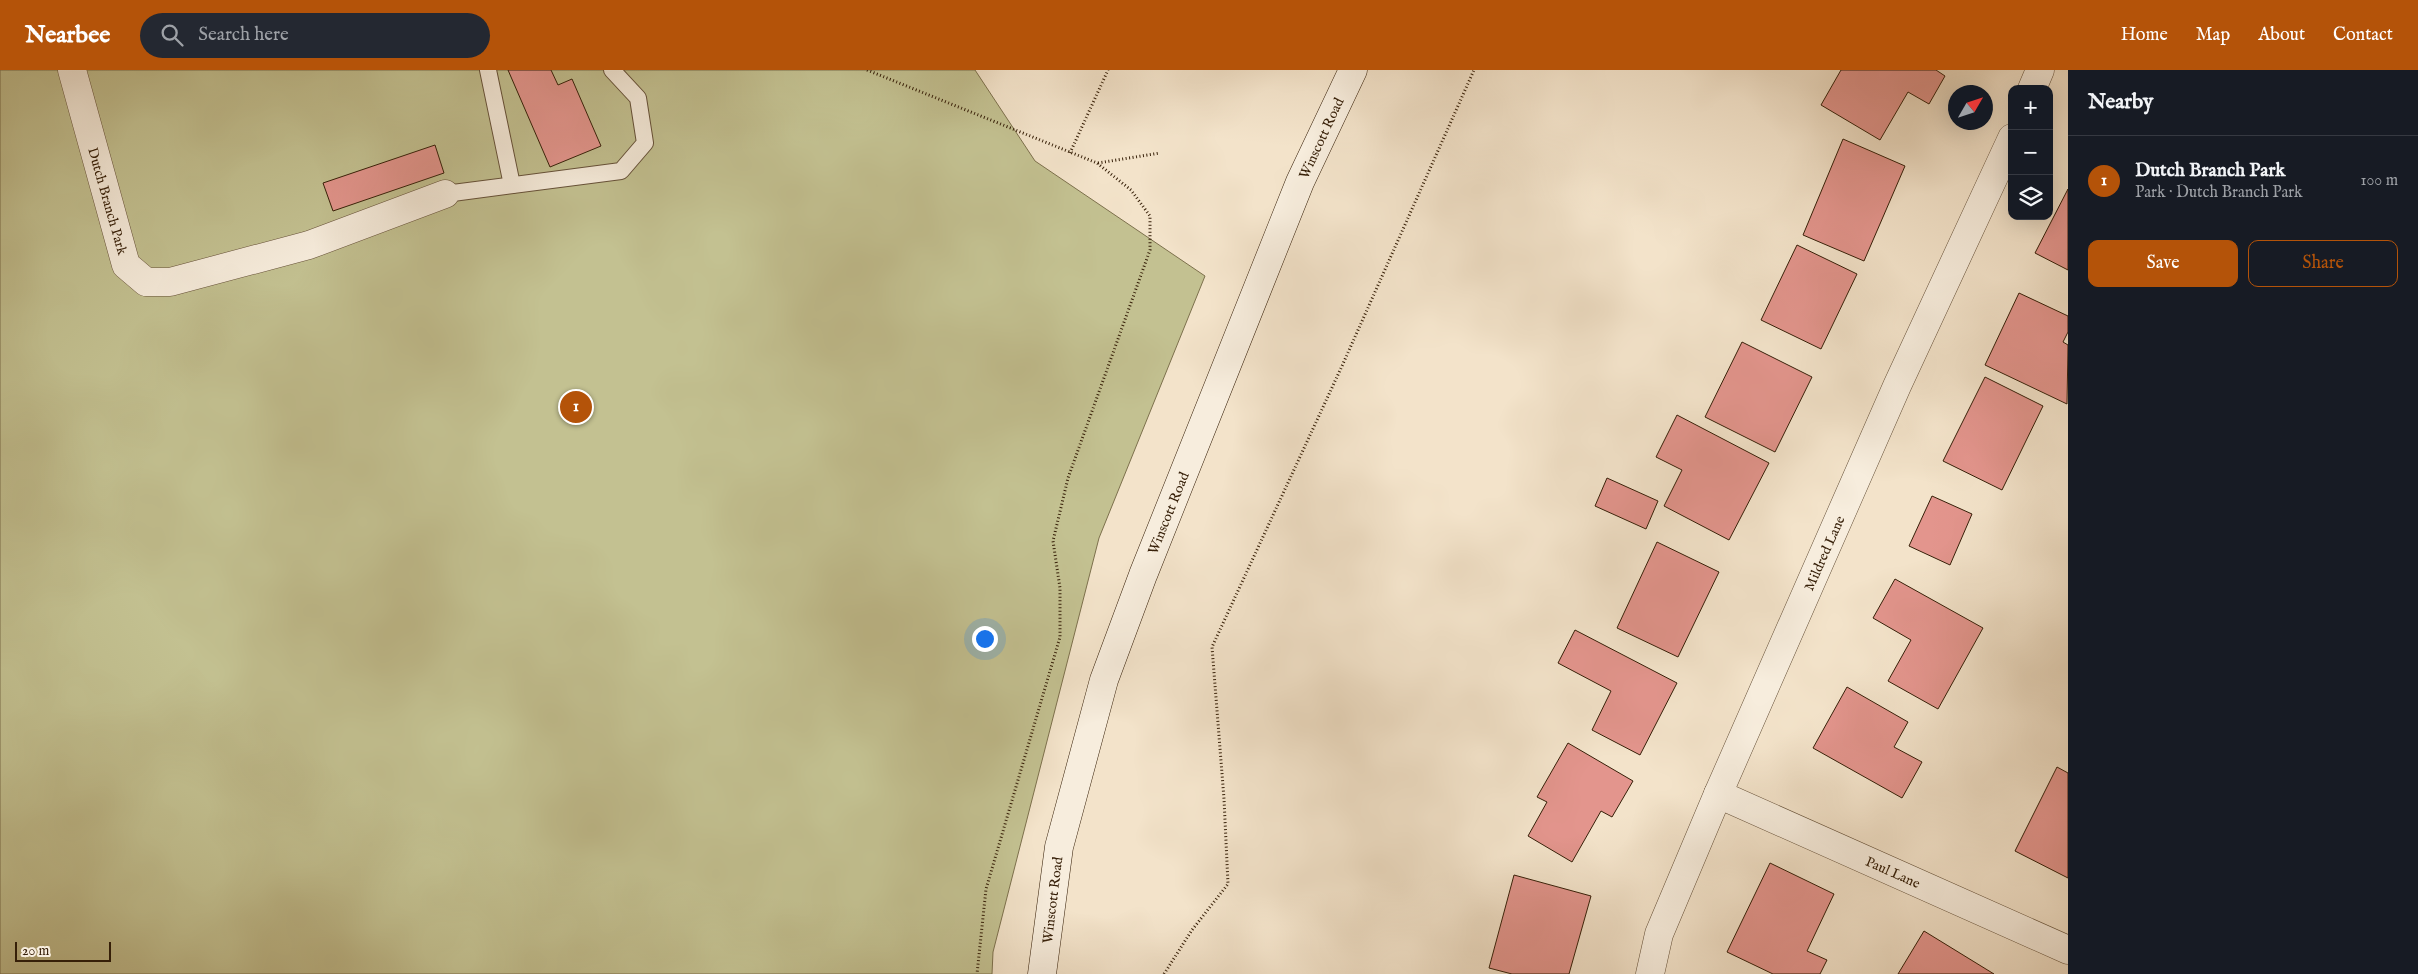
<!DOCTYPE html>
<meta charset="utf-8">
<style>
:root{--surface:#171b24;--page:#242831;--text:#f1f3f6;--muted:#9ea1a6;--line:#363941;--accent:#b45309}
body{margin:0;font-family:"IM FELL English",serif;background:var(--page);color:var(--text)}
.controls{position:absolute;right:15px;top:15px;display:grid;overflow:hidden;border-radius:10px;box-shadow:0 5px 20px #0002}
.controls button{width:45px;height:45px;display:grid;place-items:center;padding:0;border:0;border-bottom:1px solid var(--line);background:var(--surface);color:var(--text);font:25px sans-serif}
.compass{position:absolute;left:1948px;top:15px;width:45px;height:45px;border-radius:50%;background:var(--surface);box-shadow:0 5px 20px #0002;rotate:51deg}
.scale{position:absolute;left:15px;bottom:12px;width:96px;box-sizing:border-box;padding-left:5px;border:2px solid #361f08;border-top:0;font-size:14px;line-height:18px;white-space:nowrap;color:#361f08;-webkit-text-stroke:4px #f7eddd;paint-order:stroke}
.you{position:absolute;left:984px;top:568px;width:18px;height:18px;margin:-12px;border:4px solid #fff;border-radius:50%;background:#1a73e8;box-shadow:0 0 0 8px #1a73e833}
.badge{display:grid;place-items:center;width:32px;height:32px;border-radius:50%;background:var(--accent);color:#fff;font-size:16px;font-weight:700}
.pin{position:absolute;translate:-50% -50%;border:2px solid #fff;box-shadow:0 1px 5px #0006}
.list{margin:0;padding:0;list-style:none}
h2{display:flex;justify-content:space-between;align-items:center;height:65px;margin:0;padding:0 20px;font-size:21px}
h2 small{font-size:16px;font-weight:400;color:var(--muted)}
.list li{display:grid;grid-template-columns:32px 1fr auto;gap:15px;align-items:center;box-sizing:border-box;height:90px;padding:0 20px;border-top:1px solid var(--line)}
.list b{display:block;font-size:19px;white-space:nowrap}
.list p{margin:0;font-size:16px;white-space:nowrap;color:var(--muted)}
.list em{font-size:16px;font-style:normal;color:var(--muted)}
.actions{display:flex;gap:10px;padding:15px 20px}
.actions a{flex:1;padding:11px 0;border:1px solid var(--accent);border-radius:10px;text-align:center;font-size:18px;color:var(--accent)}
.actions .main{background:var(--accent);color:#fff}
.icon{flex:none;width:28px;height:28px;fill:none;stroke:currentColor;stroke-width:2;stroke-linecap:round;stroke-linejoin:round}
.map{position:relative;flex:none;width:2068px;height:904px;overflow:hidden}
header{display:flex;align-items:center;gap:30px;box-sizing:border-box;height:70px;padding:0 25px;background:var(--accent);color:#fff}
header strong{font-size:24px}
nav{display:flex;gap:28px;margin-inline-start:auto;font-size:18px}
.search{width:350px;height:45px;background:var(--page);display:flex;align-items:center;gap:12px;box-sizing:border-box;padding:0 18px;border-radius:28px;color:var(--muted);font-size:19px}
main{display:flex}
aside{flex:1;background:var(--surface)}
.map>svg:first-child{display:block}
</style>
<header>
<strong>Nearbee</strong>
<div class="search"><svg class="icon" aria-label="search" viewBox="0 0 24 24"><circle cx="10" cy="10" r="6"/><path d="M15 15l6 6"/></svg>Search here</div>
<nav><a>Home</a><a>Map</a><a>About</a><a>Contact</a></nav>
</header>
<main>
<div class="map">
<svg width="2068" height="904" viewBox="0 0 2068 904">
<rect width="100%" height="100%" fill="#f3e3ca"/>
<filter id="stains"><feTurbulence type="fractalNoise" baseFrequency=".004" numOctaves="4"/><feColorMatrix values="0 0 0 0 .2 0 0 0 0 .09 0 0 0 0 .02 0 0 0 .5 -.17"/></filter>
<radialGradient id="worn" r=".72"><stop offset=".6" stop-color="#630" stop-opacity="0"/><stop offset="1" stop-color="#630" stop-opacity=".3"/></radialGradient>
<path fill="#c3c191" stroke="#7c704c" d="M0,0H975L1035,91L1205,206L1099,468L993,882L992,904H0Z"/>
<g fill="#e3958d" stroke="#361f08">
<path d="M508,0H551L558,15L572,9L601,76L550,97Z"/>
<path d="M1841,0H1936L1945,6L1929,34L1908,22L1880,70L1821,35Z"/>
<path d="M1843,69L1905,96L1864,191L1803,165Z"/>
<path d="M435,75L444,103L333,141L323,113Z"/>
<path d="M2068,119V200L2035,183Z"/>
<path d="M1797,175L1857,204L1821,279L1761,250Z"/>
<path d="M2019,223L2068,246V262L2063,272L2068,275L2067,334L1985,295Z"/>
<path d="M1742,272L1812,307L1775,382L1705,347Z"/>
<path d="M1985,307L2043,336L2002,420L1943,391Z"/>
<path d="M1677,345L1769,393L1729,470L1664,436L1682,400L1656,387Z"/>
<path d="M1607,408L1658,431L1646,459L1595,436Z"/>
<path d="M1932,426L1972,444L1950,495L1909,476Z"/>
<path d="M1657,472L1719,502L1678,587L1617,558Z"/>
<path d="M1895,509L1983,558L1938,639L1888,611L1911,570L1873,548Z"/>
<path d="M1575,560L1677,613L1640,685L1592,660L1611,621L1558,593Z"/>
<path d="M1847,617L1908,652L1894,677L1922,692L1902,728L1813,678Z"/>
<path d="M1568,673L1633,711L1612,747L1601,741L1572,792L1528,766L1547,732L1537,727Z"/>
<path d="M2057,697L2068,703V808L2015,781Z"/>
<path d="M1770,793L1834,824L1807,881L1827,890L1820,904H1773L1727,882Z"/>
<path d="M1514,805L1591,826L1569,904H1512L1489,898Z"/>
<path d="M1924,861L1994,904H1898Z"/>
</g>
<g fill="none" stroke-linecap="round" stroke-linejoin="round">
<defs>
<g id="lane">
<path d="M488,0L512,115"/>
<path d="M445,124L621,101L645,73L638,28L612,0"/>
</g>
<g id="street">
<path d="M72,0L126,195L146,212H170L309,175L445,124"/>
<path d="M2032,19L2040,0"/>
<path d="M1718,724L2068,880"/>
<path d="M1650,904L1659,864L1718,724L1897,316L2012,68"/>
</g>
<path id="secondary" d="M1042,904L1059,777L1104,610L1143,505L1300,112L1353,0"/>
</defs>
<use href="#lane" stroke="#655038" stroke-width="18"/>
<use href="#street" stroke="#655038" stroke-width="29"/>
<use href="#secondary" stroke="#361f08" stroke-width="29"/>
<g stroke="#361f08" stroke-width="3" stroke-dasharray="1 2.5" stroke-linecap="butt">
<path d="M867,0L1097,93L1131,120L1150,146V180L1068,408L1053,471L1060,518V567L986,819L977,904"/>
<path d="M1070,83L1108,0"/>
<path d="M1098,93L1160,83"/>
<path d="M1164,904L1192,860L1228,814L1224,729L1212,577L1342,296L1474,0"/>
</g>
<use href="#lane" stroke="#f7eddd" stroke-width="16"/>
<use href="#street" stroke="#f7eddd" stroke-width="28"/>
<use href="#secondary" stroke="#f7eddd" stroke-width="28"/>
</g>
<g text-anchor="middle" stroke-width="4" stroke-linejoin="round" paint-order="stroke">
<g font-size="14" fill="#361f08" stroke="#f7eddd">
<text transform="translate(1321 68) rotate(-65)" y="5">Winscott Road</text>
<text transform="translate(108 131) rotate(74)" y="5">Dutch Branch Park</text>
<text transform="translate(1168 443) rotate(-68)" y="5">Winscott Road</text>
<text transform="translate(1824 483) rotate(-66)" y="5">Mildred Lane</text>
<text transform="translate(1893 802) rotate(24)" y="5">Paul Lane</text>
<text transform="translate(1052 830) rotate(-83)" y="5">Winscott Road</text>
</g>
</g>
<rect width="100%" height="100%" filter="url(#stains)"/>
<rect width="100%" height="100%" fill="url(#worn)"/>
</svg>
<div class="controls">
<button>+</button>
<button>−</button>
<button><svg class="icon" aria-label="layers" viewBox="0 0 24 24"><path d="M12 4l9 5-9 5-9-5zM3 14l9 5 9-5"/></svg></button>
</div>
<svg class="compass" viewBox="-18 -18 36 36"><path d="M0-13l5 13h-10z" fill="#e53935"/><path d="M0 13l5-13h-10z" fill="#9ea1a6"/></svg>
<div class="scale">20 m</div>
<div class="you"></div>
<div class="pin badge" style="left:576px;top:337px">1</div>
</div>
<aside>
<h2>Nearby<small></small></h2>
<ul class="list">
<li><span class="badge">1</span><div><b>Dutch Branch Park</b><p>Park · Dutch Branch Park</p></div><em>100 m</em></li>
</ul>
<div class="actions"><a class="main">Save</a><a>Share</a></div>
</aside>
</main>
